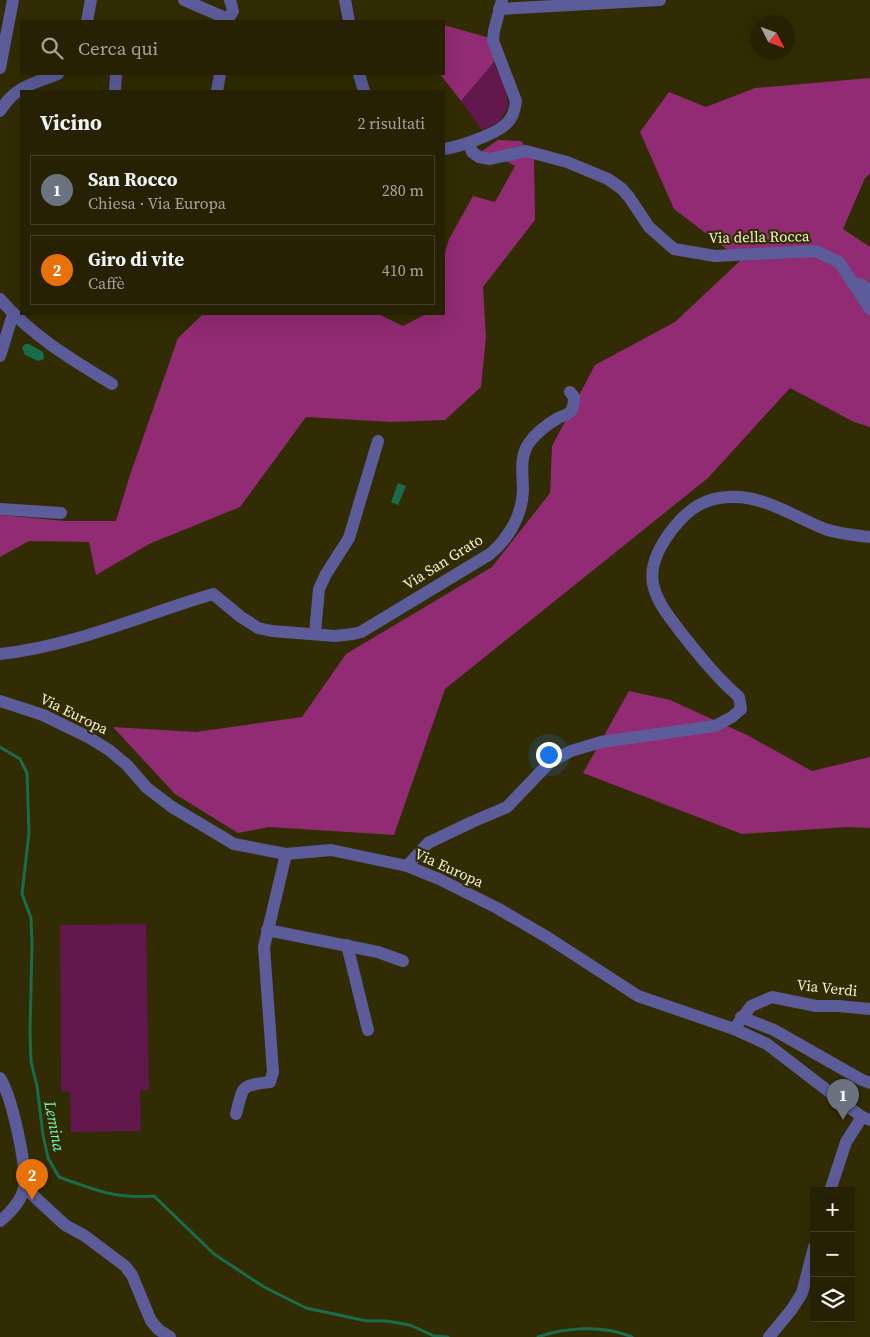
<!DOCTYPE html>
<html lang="it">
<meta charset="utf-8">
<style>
:root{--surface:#252102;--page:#2d290c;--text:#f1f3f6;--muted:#a3a399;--line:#423e24;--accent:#acaffb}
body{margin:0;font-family:"Source Serif 4",serif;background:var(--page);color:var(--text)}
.controls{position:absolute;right:15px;bottom:15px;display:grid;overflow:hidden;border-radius:0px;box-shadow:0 5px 20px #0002}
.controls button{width:45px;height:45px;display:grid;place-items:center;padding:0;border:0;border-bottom:1px solid var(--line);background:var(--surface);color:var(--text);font:25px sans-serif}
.compass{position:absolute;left:750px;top:15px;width:45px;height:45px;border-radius:50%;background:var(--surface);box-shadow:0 5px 20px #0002;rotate:132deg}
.you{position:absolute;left:548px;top:754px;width:18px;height:18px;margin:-12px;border:4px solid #fff;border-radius:50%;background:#1a73e8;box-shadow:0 0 0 8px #1a73e833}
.badge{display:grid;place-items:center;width:32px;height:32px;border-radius:50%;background:var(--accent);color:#fff;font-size:16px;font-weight:700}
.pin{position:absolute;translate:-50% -41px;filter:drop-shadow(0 1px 2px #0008)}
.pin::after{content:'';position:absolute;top:26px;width:18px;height:15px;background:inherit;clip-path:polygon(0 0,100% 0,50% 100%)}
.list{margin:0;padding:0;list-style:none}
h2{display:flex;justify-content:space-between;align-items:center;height:65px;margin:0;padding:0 20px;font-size:21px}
h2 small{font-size:16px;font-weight:400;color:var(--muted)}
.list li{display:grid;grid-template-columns:32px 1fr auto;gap:15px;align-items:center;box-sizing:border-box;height:70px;margin:0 10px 10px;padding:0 10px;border:1px solid var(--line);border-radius:0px}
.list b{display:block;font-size:19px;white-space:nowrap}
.list p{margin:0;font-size:16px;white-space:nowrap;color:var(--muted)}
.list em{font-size:16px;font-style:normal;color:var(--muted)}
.icon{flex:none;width:28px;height:28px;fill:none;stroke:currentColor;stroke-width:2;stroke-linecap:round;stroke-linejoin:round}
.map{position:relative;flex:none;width:870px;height:1337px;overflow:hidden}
.search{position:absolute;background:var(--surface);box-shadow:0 5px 20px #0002;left:20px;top:20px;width:425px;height:55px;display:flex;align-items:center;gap:12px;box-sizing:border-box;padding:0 18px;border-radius:0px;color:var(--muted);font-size:19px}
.panel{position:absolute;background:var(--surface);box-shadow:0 5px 20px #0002;left:20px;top:90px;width:425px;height:225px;border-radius:0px}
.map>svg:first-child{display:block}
</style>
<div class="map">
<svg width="870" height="1337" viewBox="0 0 870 1337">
<rect width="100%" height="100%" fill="#312c03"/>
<g fill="#63184d">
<path d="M494,62L506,89L508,106L500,122L482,130L461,101Z"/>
<path d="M146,924L149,1090H140L141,1131L71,1132L70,1092L61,1091L60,925Z"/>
</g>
<g fill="#912b73">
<path d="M444,25L490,38L494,62L461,101L440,74H444Z"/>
<path d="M870,78V174L865,178L843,229L870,247V427L854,422L790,388L708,478L445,689L394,835L269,827L238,833L175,794L113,727L196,732L302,717L346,654L492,567L550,493L552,446L595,365L675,322L741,260L674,209L640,132L669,92L706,107L755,88Z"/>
<path d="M498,140L521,141L534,157L535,220L483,287L486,337L481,387L445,420L391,422L306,417L240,507L149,544L96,575L89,542L29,541L0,557V515L66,521H116L130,475L178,338L203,314H378L403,326L426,314H444V256L449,239L473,196L495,202L515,166L504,160L472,158Z"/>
<path d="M629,691L670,700L747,735L812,771L870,757V828L847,827L742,834L583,773Z"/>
</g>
<g fill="#196d4c">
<path d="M25,344H29L43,352L44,359L38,361L25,355L22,348Z"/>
<path d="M398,483L406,486L398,505L391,502Z"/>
</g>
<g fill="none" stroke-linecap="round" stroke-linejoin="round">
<g stroke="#196d4c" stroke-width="3">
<path d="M0,747L20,759L27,773L29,833L22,894L31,918L32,945L30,1031L31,1062L37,1086L43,1135L48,1158L59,1177C95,1190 115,1199 154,1196L214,1254L264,1287L306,1308L367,1321H387L410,1325L434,1336L448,1337"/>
<path d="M538,1337C566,1327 604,1325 632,1337"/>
</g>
<g stroke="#5c5c9a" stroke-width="12">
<path d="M184,0L228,19L233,11L230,0"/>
<path d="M345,0L349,21"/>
<path d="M499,9L660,0"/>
<path d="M87,21L91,0"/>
<path d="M0,68L13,0"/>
<path d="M359,74L364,91"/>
<path d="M115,91L116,74"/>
<path d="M217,91L220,74"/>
<path d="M0,111C15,86 33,84 58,74"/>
<path d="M469,143L472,152L479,157L490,159L526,151L567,162L608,179L622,189L629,197L649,227L674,249L715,256L816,251L839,262L870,309"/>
<path d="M444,149C459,147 497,134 507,123C513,118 515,109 516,101L493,41L494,31L502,0"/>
<path d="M852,283L862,285L870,291"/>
<path d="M0,299C32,336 71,359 112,384"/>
<path d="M0,356L13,314"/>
<path d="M0,509L61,513"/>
<path d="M315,633L319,589L326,574L349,538L378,441"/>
<path d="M0,654C74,646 142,615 213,594L241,617L258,628L272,631L335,636L353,634L361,632L490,554C508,539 522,516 523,491C523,475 519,457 529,443C535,434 548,424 558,418C562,416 568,415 571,411C574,406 574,402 574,397L570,392"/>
<path d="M0,701L43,715L88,737L109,750L127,765L147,788L172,807L234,844L286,854L331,850L407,866L439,879L497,908L547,937L638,996L734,1029L767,1044L862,1117L870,1120"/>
<path d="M407,866L428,843L472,822L507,807L550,762L571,751L601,742L715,726L732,717L741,709L739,697C716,677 698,654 679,630C668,615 657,603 653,584C649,563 662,542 675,526C690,508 705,498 729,497C764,495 794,517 825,529C839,534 856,535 870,537"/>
<path d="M267,930L378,952L403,961"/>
<path d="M347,945L368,1030"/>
<path d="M741,1017L774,1030L862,1080L870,1083"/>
<path d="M734,1029L751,1006L772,997L816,1006H838L870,1009"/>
<path d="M0,1078C12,1097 27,1165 24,1187C22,1200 10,1213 0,1221"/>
<path d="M236,1114C244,1085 239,1086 270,1082L273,1072L264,947L286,854"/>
<path d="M24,1187L65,1225L85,1236L125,1266L132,1275L151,1321L159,1330L170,1337"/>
<path d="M830,1191L846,1142L862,1117"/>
<path d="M769,1337L792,1309L802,1293L814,1247"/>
</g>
</g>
<g text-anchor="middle" stroke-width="4.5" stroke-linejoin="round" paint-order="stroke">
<g font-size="15" fill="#f4f0cb" stroke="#312c03">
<text transform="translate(759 237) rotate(-1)" y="5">Via della Rocca</text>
<text transform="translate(443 562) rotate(-32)" y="5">Via San Grato</text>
<text transform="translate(74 714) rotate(26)" y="5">Via Europa</text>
<text transform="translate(449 868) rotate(24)" y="5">Via Europa</text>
<text transform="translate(827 988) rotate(6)" y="5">Via Verdi</text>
</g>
<g font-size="16" font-style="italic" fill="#72fdc0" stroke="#312c03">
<text transform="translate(55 1126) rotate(79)" y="6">Lemina</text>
</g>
</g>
</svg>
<div class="controls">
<button>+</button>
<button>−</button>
<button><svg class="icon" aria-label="layers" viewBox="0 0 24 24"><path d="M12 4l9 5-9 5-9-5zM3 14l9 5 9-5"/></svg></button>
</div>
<svg class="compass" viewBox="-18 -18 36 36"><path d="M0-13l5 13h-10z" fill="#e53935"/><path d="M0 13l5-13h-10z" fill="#a3a399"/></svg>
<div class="you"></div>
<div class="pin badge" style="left:843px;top:1120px;background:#6b7280">1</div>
<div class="pin badge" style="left:32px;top:1200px;background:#e8710a">2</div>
<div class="search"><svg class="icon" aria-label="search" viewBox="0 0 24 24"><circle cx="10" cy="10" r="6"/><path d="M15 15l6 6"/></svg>Cerca qui</div>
<section class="panel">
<h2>Vicino<small>2 risultati</small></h2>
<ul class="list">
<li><span class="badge" style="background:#6b7280">1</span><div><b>San Rocco</b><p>Chiesa · Via Europa</p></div><em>280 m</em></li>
<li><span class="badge" style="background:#e8710a">2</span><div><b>Giro di vite</b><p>Caffè</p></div><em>410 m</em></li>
</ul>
</section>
</div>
